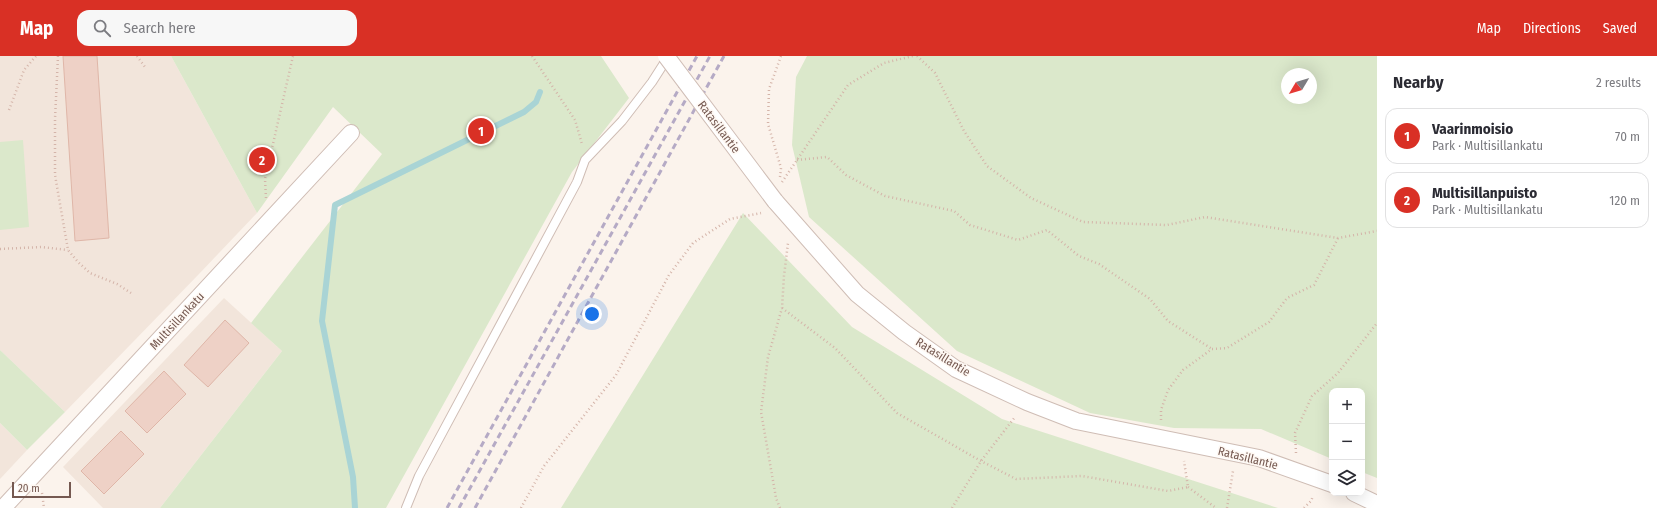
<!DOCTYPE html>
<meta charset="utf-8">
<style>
:root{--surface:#fff;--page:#f7f7f7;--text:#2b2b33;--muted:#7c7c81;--line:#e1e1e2;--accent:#d93025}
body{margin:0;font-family:"Fira Sans Condensed",sans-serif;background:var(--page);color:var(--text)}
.controls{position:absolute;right:12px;bottom:12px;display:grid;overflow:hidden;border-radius:8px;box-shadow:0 4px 16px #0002}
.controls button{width:36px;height:36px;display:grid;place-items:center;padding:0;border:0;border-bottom:1px solid var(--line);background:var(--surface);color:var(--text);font:20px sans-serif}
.compass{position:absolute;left:1281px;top:12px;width:36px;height:36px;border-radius:50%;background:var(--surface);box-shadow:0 4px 16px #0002;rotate:232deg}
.scale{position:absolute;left:12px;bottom:10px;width:59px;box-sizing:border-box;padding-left:4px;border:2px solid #755951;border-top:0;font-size:11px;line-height:14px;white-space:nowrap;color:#755951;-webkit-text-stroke:3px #fef8f3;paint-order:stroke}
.you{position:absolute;left:592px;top:258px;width:14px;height:14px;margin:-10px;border:3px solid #fff;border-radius:50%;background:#1a73e8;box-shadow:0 0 0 6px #1a73e833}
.badge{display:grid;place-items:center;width:26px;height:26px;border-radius:50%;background:var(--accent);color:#fff;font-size:13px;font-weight:700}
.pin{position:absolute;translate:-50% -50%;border:2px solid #fff;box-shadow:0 1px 4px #0006}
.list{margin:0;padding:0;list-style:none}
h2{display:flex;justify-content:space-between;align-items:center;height:52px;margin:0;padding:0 16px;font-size:17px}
h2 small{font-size:13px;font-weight:400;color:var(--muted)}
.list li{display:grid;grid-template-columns:26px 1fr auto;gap:12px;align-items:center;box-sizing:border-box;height:56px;margin:0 8px 8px;padding:0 8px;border:1px solid var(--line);border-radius:12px}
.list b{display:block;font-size:15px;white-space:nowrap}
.list p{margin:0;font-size:13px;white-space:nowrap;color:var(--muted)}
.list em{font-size:13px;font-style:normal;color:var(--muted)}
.icon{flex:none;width:22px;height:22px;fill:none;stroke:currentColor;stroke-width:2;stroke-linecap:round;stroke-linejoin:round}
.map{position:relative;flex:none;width:1377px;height:452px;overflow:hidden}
header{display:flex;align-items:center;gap:24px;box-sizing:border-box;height:56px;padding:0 20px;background:var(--accent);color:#fff}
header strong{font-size:19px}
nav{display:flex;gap:22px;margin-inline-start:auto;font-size:14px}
.search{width:280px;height:36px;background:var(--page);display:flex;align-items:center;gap:10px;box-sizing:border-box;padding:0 14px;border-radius:12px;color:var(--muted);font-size:15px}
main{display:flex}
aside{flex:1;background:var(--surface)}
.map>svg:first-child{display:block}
</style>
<header>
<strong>Map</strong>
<div class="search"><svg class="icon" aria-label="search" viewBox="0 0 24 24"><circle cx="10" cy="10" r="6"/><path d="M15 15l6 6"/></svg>Search here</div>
<nav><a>Map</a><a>Directions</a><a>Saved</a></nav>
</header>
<main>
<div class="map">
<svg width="1377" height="452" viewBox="0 0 1377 452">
<rect width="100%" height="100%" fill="#fbf3ec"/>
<g fill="#f2e5db">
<path d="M0,0H171L257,157L199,218L65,356L0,294Z"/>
<path d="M224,242L282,295L160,452H103L63,411Z"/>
<path d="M0,367L27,394L0,423Z"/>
</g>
<g fill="#dbe8cb" fill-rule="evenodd">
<path d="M171,0H601L629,42L572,116L386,452H160L282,295L251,267L382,98L333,51L257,157Z"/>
<path d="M807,0H1377V422L1362,416V335H1332V403L1261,373L1174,372L1090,357L957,295L809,161L792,89L796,21ZM1287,18H1311V42H1287Z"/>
<path d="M23,84L29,171L0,174V86Z"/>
<path d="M743,157L852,271L1002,363L1278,452H561Z"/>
<path d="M0,294L65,356L27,394L0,367Z"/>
</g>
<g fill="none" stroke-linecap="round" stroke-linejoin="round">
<path stroke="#a9d4d5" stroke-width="6" d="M355,452L353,421L322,265L335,149L524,56L536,46L540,36"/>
</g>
<g fill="#eed1c6" stroke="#dfb6a8">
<path d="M63,0H97L109,182L75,185Z"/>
<path d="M225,264L249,287L208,331L184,309Z"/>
<path d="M164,315L186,338L147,377L125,355Z"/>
<path d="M121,375L144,398L104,438L81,415Z"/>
</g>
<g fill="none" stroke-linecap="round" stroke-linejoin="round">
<defs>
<path id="lane" d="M406,452L419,420L577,126L585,104L622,65L652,26L668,1"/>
<g id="street">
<path d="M775,145L857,238L904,276L956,313L1027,346L1076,365L1259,402L1332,428"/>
<path d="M1354,437L1377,448"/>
<path d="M3,452L351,77"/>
</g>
</defs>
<use href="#lane" stroke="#cfbdb5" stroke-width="10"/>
<use href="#street" stroke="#cfbdb5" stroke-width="18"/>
<g stroke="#d4b4a9" stroke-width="2.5" stroke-dasharray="1 3" stroke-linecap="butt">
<path d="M58,0L55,63V119L68,194L78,206L90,217L117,228L131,237"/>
<path d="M137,0L145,11"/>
<path d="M532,0L575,64L582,88"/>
<path d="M917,0L935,17L964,75L987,110L1031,142L1083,166L1167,169L1205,161L1338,182L1377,175"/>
<path d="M9,54L24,14L36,0"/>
<path d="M797,104L827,101L846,119L885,140L954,155L970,169L1018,184L1047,174L1079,200L1099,208L1150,243L1168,265L1212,293"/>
<path d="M780,121L781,112L768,68L769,33L781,0"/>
<path d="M782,126L848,29L884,7L913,0"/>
<path d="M266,142L265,123L293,0"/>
<path d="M0,193L41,191L68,194"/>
<path d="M782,252L835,292L897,357L981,405L1016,423L1082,420L1168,435L1188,431L1184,405"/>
<path d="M1161,364V354L1168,334L1183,314L1212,293L1227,292L1269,266L1287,242L1314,229L1338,182"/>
<path d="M1296,397L1295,377L1312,340L1338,317L1377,267"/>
<path d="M1188,431L1216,452"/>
<path d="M42,437L44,452"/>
<path d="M521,452L544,410L616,319L669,219L693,187L730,163L761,157"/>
<path d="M780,452L776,442L761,356L768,301L782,252L784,220L788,187"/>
<path d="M952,452L981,405L1015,361"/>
<path d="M1227,452L1233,415"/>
<path d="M1304,452L1311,445L1313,440"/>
</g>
<use href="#lane" stroke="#fff" stroke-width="8"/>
<use href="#street" stroke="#fff" stroke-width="16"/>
<g stroke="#b5aac5" stroke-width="3" stroke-dasharray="6 4" stroke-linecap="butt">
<path d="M447,452L697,0"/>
<path d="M459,452L710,0"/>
<path d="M475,452L724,0"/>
</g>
<defs>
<path id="street-bridge" d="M666,0L775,145"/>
</defs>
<use href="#street-bridge" stroke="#cfbdb5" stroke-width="18" stroke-linecap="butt"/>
<use href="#street-bridge" stroke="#fff" stroke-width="16"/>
</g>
<g text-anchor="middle" stroke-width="3" stroke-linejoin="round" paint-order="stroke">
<g font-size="12" fill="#755951" stroke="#fef8f3">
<text transform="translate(719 71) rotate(53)" y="4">Ratasillantie</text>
<text transform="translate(177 265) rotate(-47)" y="4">Multisillankatu</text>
<text transform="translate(943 301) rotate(32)" y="4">Ratasillantie</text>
<text transform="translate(1248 402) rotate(14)" y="4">Ratasillantie</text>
</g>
</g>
</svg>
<div class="controls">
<button>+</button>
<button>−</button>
<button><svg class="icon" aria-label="layers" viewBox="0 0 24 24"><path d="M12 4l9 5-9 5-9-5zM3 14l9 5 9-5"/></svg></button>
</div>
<svg class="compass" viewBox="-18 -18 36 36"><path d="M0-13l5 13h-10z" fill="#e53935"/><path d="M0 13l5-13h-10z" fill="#7c7c81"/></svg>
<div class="scale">20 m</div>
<div class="you"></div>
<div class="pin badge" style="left:481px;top:75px">1</div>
<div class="pin badge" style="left:262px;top:104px">2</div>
</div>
<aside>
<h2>Nearby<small>2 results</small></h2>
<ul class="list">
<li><span class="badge">1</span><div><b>Vaarinmoisio</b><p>Park · Multisillankatu</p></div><em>70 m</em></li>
<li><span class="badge">2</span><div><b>Multisillanpuisto</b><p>Park · Multisillankatu</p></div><em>120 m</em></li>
</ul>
</aside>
</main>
